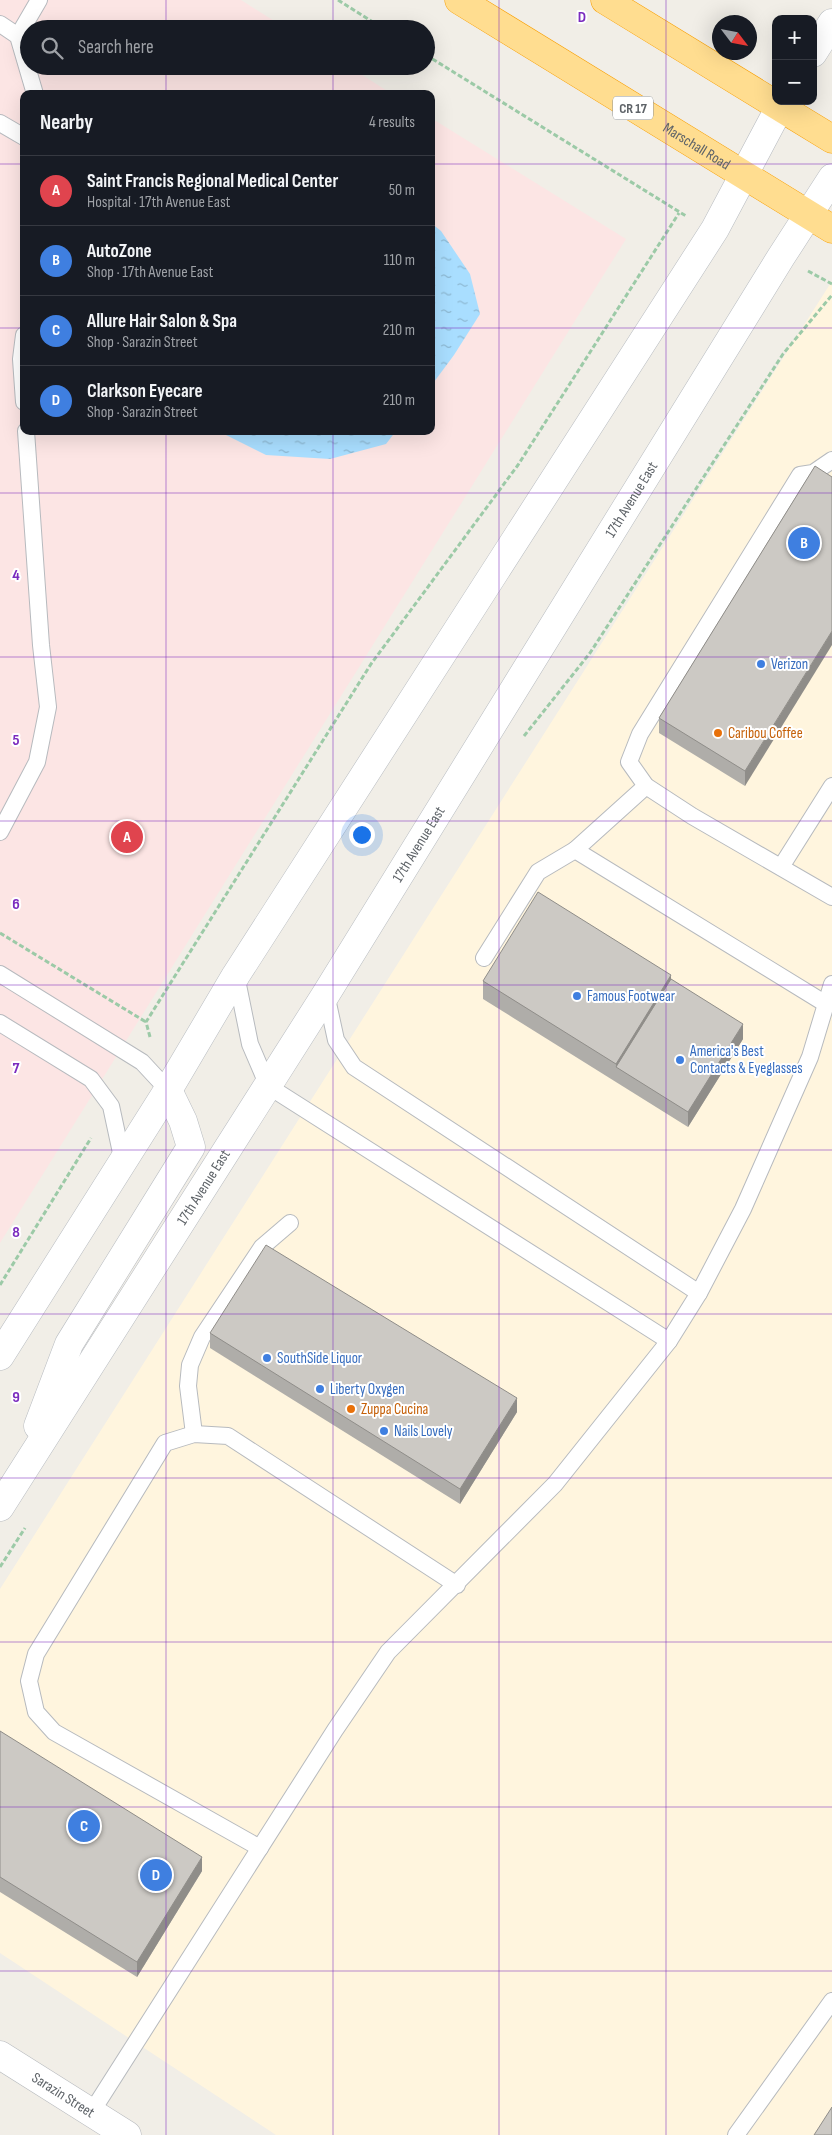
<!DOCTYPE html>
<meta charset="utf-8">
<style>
:root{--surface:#171b24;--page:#242831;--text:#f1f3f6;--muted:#9ea1a6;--line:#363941;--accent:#ef342f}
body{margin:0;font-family:"Sofia Sans Condensed",sans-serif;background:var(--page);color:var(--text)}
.controls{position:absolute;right:15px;top:15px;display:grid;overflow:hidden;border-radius:10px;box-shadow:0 5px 20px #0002}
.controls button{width:45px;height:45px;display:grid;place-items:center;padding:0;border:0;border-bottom:1px solid var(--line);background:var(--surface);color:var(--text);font:25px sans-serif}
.compass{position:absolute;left:712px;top:15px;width:45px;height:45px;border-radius:50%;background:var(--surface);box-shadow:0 5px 20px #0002;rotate:122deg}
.you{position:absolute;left:361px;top:834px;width:18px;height:18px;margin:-12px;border:4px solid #fff;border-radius:50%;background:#1a73e8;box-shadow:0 0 0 8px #1a73e833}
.badge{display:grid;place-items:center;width:32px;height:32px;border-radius:50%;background:var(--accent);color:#fff;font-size:16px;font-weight:700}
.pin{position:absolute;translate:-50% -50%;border:2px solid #fff;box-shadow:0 1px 5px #0006}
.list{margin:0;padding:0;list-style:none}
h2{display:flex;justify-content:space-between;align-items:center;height:65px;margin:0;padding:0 20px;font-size:21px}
h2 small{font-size:16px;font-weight:400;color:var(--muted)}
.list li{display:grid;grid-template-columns:32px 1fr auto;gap:15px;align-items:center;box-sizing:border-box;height:70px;padding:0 20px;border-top:1px solid var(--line)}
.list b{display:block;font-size:19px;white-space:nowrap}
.list p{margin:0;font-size:16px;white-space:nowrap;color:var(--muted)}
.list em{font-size:16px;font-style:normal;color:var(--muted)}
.icon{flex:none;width:28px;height:28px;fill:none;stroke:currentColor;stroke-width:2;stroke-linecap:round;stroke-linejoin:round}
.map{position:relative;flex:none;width:832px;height:2135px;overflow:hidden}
.search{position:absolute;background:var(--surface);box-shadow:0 5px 20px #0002;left:20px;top:20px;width:415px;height:55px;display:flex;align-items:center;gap:12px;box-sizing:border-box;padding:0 18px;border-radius:28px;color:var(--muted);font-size:19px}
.panel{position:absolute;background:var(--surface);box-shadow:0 5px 20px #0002;left:20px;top:90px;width:415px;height:345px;border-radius:10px}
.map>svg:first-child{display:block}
</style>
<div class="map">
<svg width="832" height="2135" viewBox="0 0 832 2135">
<defs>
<pattern id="water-ripples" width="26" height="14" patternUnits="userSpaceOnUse" patternTransform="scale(1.25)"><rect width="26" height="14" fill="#a9deff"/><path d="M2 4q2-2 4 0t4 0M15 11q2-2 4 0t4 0" fill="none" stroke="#8db8d2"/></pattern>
</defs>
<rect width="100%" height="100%" fill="#f1eee7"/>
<path fill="#fff5de" d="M832,281V2135H276L0,1953V1589Z"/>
<path fill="#fce5e4" d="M0,0H241L287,29H29V66H348L392,94H24V431H431V118L626,239L0,1243Z"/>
<g fill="url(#water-ripples)">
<path d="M431,223L441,231L470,274L480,314L454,355L431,386Z"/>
<path d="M222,431H396L386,444L330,459L266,455L226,435Z"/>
</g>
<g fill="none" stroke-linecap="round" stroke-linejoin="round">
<defs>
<g id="lane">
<path d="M0,24L18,36L35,94"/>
<path d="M18,36L39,0"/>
<path d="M0,123L24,137"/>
<path d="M24,335L21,359L24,402"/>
<path d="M832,460L813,473L800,475L640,734L629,762L646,786L692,816L832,897"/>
<path d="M646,786L575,850L826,1004"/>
<path d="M0,832L37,762L48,707L41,645L26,431"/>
<path d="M781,867L832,786"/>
<path d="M484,958L538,872L575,850"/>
<path d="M0,974L142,1062L168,1090"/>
<path d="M236,975L250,1044L268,1086L669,1341"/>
<path d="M326,994L336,1040L354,1067L699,1293"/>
<path d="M0,1023L91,1079L111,1106L123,1162"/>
<path d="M194,1434L188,1386L190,1365L202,1337L262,1247L290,1223"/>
<path d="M260,1848L54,1732L36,1712L29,1681L36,1654L165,1443L194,1434L228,1436L457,1585"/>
<path d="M91,2113L335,1730L388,1652L555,1484L669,1341L699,1293L743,1209L810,1057L832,984"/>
<path d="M736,2135L832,2001"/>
</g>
<g id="street">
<path id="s1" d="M0,2055L127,2135"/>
</g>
<g id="secondary">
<path d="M813,53L832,23"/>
<path d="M0,1356L168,1090L236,975L715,229L783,101"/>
<path d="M38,1426L69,1344L191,1147L183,1121L168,1090"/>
<path id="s2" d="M0,1507L326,994L781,257L832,178"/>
</g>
<g id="highway">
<path id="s3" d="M459,0L832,229"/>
<path d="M605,0L832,139"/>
</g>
</defs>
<use href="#lane" stroke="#b7babe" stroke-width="18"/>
<use href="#street" stroke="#b7babe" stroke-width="29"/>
<use href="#secondary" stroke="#b8bcc1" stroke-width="29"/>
<use href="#highway" stroke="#f89e00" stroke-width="29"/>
<g stroke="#9ccaa7" stroke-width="3" stroke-dasharray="5 2.5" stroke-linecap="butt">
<path d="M338,0L384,29"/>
<path d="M426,55L686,216"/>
<path d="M808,271L832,284"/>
<path d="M524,736L590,653L783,354L832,295"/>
<path d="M0,933L146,1022"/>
<path d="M150,1037L146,1022L371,664L518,465L679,213"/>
<path d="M0,1285L91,1138"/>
<path d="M0,1567L25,1528"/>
</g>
<use href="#lane" stroke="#fff" stroke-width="16"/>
<use href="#street" stroke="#fff" stroke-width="28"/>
<use href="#secondary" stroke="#fff" stroke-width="28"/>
<use href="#highway" stroke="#ffdd90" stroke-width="28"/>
</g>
<g fill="#afada9">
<path d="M815,466L745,786L659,733V718Z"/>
<path d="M671,979L743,1039L688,1127L483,999V981Z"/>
<path d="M210,1333L517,1412L460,1504L210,1348Z"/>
<path d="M0,1731L202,1871L137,1977L0,1892Z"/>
</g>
<g fill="#8f8d89">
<path d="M832,631V645L745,786V771Z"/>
<path d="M671,975V994L616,1067V1064Z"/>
<path d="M743,1024V1039L688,1127V1112Z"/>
<path d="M517,1398V1412L460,1504V1489Z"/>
<path d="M202,1857V1871L137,1977V1962Z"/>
</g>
<g fill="#ccc9c4" stroke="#8f8d89">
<path d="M815,466L832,477V631L745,771L659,718Z"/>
<path d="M538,892L671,975L616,1064L483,981Z"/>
<path d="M671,979L743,1024L688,1112L616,1067Z"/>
<path d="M266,1245L517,1398L460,1489L210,1333Z"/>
<path d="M0,1731L202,1857L137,1962L0,1877Z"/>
<path d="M832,2107V2135H814Z"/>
</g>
<path fill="none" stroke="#7b2cbf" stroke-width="1" stroke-opacity="0.55" d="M166,0V29M333,0V29M499,0V2135M666,0V2135M166,66V94M333,66V94M0,164H24M431,164H832M0,328H24M431,328H832M166,431V2135M333,431V2135M0,493H832M0,657H832M0,821H832M0,985H832M0,1150H832M0,1314H832M0,1478H832M0,1642H832M0,1807H832M0,1971H832"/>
<g fill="#3f7fe0" stroke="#fff" stroke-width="2">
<circle cx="761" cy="664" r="5"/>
<circle cx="577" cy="996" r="5"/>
<circle cx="680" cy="1060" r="5"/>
<circle cx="267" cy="1358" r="5"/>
<circle cx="320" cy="1389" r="5"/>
<circle cx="384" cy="1431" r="5"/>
</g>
<g fill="#e8710a" stroke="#fff" stroke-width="2">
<circle cx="718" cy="733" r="5"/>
<circle cx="351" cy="1409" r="5"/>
</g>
<g text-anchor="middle" stroke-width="4" stroke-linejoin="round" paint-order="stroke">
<rect fill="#fff" stroke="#8e9295" stroke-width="1" x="613" y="96.5" width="40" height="23" rx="4"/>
<g font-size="14" font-weight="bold" fill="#5e6368">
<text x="633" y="113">CR 17</text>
</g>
<g font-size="15" fill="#5e6368" stroke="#fff">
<text dy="5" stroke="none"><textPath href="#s3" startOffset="279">Marschall Road</textPath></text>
<text dy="5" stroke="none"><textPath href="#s2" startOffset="1189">17th Avenue East</textPath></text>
<text dy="5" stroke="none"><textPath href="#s2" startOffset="784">17th Avenue East</textPath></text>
<text dy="5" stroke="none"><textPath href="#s2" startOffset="379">17th Avenue East</textPath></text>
<text dy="5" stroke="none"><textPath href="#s1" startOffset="75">Sarazin Street</textPath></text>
</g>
<g font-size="15" fill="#366cbe" stroke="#fff" text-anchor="start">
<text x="771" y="669">Verizon</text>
<text x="587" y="1001">Famous Footwear</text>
<text x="690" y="1056">America's Best<tspan x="690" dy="17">Contacts &amp; Eyeglasses</tspan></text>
<text x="277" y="1363">SouthSide Liquor</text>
<text x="330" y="1394">Liberty Oxygen</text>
<text x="394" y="1436">Nails Lovely</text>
</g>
<g font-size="15" fill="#c56008" stroke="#fff" text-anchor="start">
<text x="728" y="738">Caribou Coffee</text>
<text x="361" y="1414">Zuppa Cucina</text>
</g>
</g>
<g font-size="16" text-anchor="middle" font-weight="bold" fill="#7b2cbf" stroke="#fff" stroke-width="4" stroke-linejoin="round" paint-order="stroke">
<text x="582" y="22">D</text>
<text x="16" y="580">4</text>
<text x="16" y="745">5</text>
<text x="16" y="909">6</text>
<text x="16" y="1073">7</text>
<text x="16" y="1237">8</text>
<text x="16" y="1402">9</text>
</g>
</svg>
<div class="controls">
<button>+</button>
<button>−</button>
</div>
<svg class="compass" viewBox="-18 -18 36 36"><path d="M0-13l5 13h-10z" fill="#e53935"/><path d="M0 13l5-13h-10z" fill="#9ea1a6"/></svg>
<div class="you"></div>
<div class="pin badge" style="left:127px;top:837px;background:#e0444e">A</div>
<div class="pin badge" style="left:804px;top:543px;background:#3f7fe0">B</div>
<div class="pin badge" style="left:84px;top:1826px;background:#3f7fe0">C</div>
<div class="pin badge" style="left:156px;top:1875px;background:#3f7fe0">D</div>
<div class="search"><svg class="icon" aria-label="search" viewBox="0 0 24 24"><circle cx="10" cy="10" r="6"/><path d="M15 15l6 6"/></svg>Search here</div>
<section class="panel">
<h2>Nearby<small>4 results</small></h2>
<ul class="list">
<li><span class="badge" style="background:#e0444e">A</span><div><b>Saint Francis Regional Medical Center</b><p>Hospital · 17th Avenue East</p></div><em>50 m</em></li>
<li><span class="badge" style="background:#3f7fe0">B</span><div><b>AutoZone</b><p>Shop · 17th Avenue East</p></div><em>110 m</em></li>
<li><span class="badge" style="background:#3f7fe0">C</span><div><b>Allure Hair Salon &amp; Spa</b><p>Shop · Sarazin Street</p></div><em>210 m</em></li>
<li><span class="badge" style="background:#3f7fe0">D</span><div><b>Clarkson Eyecare</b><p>Shop · Sarazin Street</p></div><em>210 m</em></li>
</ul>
</section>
</div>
